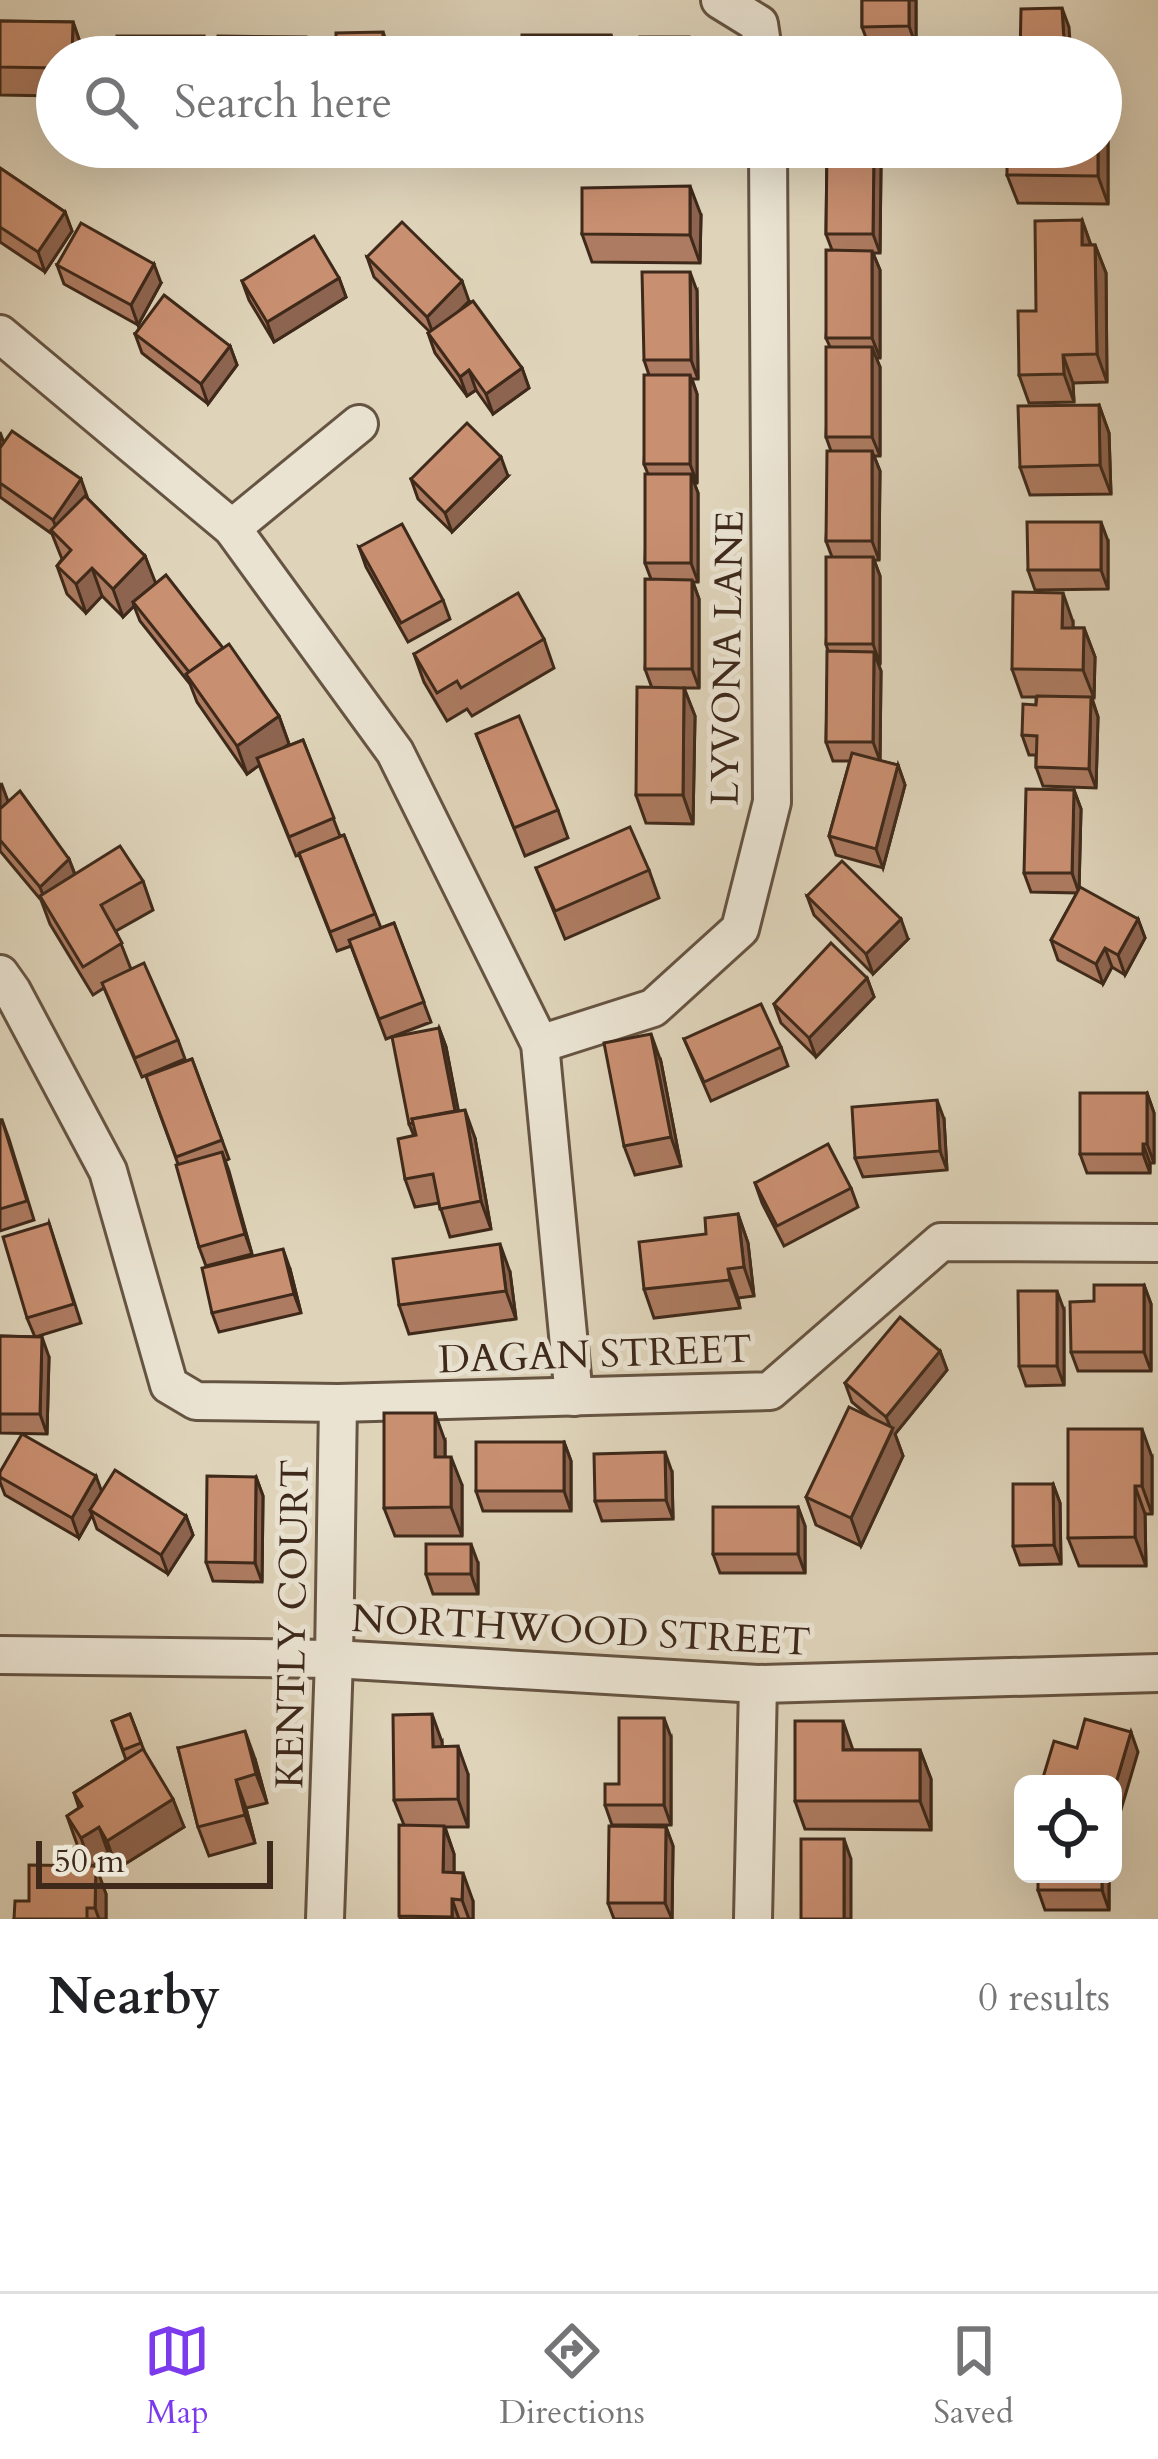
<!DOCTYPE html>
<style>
:root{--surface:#fff;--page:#f2f2f2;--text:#202124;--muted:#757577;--line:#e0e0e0;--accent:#7c3aed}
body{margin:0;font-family:Cardo,serif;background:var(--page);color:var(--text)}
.controls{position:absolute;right:36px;bottom:36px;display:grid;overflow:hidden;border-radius:18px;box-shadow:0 12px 48px #0002}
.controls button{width:108px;height:108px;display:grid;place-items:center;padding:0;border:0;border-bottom:3px solid var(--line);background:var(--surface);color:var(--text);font:60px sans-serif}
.scale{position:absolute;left:36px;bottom:30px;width:237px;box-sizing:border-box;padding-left:12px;border:6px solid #3e291a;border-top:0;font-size:33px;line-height:42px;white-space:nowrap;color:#3e291a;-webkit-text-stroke:9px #eae3d2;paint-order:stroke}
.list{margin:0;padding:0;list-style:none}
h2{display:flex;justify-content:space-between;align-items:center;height:156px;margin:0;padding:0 48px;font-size:51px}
h2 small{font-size:39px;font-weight:400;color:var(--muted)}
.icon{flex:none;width:66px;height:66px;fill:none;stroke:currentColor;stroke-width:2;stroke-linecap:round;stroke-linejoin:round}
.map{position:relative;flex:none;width:1158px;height:1919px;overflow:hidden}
.search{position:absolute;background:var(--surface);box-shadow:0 12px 48px #0002;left:36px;right:36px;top:36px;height:132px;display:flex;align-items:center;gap:30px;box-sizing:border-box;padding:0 42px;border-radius:66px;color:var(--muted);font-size:45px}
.sheet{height:372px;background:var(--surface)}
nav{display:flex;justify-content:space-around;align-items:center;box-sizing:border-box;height:168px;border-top:3px solid var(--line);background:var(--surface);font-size:33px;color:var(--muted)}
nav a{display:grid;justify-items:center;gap:6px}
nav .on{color:var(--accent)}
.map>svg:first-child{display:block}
</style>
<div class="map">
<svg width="1158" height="1919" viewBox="0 0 1158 1919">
<rect width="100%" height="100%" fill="#dfd4ba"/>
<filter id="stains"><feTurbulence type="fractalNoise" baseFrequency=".00167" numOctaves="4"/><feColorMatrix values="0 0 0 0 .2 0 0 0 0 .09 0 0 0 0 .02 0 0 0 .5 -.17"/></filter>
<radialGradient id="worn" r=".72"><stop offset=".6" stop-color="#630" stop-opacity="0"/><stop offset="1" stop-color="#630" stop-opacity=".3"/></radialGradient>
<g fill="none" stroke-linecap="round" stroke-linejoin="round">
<defs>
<g id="minor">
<path d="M720,0L759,24L764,57"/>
<path d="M0,334L232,528L395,752L540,1044L574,1397"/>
<path d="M232,528L359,424"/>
<path d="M0,974L12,991L108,1171L169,1385L196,1401L338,1403L770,1391L941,1242L1158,1243"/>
<path d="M540,1044L653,1008L740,929L772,802L768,147"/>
<path d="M0,1655L334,1659L758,1684L1158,1673"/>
<path d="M325,1919L334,1659L338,1403"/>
<path d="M753,1919L758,1684"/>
</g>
</defs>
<use href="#minor" stroke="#665442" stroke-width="42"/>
<use href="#minor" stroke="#eae3d2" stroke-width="36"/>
</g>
<g fill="#ad7b61" stroke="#3e291a" stroke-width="3">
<path d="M862,0H916V46H869L862,27Z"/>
<path d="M0,21L73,22L83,51L57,57V96L0,95Z"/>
<path d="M1108,133V204L1018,203L1007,175Z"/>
<path d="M342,147H393V158L346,159Z"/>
<path d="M456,147H506L507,157L460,158Z"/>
<path d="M643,147H699V166H650Z"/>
<path d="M827,147H881V158H878L881,165L880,253H873L880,270V358H876L880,367V456H874L880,471L879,560H874L880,576V664H878L881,671L880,761L898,765L905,785L883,868L836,855L829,836L850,761H833L826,742L828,651L826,644L832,557L826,541L831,451L826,437L830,347L826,338L832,250L826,234Z"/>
<path d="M0,168L65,212L72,231L45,272L0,242Z"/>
<path d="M701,215L700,263L592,262L582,234Z"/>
<path d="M1082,220L1091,245H1095L1106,273L1107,382L1073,383L1074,402L1029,403L1019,375L1036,311Z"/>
<path d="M367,257L469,301L460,310L522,368L529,388L493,414L476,390L467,396L435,353L428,333L430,332L374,277Z"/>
<path d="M57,265L161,283L138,325L64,284Z"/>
<path d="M339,278L346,297L274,342L249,300L242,281Z"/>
<path d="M697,291L698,379H692L697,394V483H694L698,493V582H693L699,599V688H684L695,716L693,824L646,823L636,795L652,688L645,669L651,579L645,563L648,474L644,464L649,375L644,360Z"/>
<path d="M135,334L230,346L237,365L208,404L142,353Z"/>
<path d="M1099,405L1109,433L1111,494L1030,495L1020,467Z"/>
<path d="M0,432L4,443L88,499L145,556L155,584L279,716L289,744L286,747L303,740L340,836L344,835L381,928L394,923L431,1022L386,1039L351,946L337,951L299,855L296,856L259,765L247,774L197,702L190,684L140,621L134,606L123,617L102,596L86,613L67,594L57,566L62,559L52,534L0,497Z"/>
<path d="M508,476L452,532L418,499L411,479Z"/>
<path d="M1108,541V589L1035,590L1028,570Z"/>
<path d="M359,547L443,600L450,619L408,642L366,567Z"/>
<path d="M1073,622V628H1084L1095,657L1094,698H1092L1098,717L1096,788L1043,786L1036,767V755H1029L1022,735L1036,705V697H1022L1012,669Z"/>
<path d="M544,639L554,668L472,716L467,709L447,721L424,682L414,654Z"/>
<path d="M476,734L558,810L568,838L525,856Z"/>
<path d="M0,783L8,802L69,859L75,874L143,881L153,910L116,931L131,969L178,1040L185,1059L142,1077L104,988L93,995L50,924L41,900L0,851Z"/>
<path d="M1074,790L1081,809L1079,888L1138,919L1145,938L1125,975L1112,967L1103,984L1058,960L1051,940L1077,893L1031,892L1024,873Z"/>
<path d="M536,868L649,870L659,898L565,939Z"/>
<path d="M807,896L908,939L873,974L814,915Z"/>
<path d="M867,978L874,997L816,1057L781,1023L774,1004Z"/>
<path d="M439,1028L446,1047L458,1111L475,1138L491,1229L450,1237L439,1203L415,1207L405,1179L414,1136L409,1124Z"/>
<path d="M684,1039L781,1047L788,1066L711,1101Z"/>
<path d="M192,1059L229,1159L225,1161L252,1254L206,1266L199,1247L178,1164L146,1076Z"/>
<path d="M661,1062L681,1166L635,1175L624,1146Z"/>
<path d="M1147,1093L1154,1113V1163H1150V1173H1087L1080,1154Z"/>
<path d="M944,1119L947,1170L863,1177L855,1158Z"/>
<path d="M0,1120H2L9,1139L34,1220L0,1231Z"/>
<path d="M755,1183L851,1188L858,1207L784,1246L762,1203Z"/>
<path d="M738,1214L748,1243L754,1296L738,1298L740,1308L654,1318L644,1289L706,1234Z"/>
<path d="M49,1223L81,1323L35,1337L49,1357L47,1434L0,1433V1336L35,1337L27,1318Z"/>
<path d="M290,1269L301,1313L219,1332L212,1313Z"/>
<path d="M510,1272L516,1319L409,1334L399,1305Z"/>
<path d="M1144,1285L1151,1304V1371H1078L1071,1352Z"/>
<path d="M1064,1310V1385L1026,1386L1019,1366Z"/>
<path d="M940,1351L947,1370L895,1434L903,1456L861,1546L816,1525L806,1497L870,1417L852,1402L845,1383Z"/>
<path d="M445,1441V1457L462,1485V1536H395L384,1508Z"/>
<path d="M564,1442L571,1461V1511H483L476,1491Z"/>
<path d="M1152,1457V1514H1145L1146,1566H1079L1068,1538Z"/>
<path d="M0,1472L102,1491L186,1516L193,1535L168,1574L97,1529L92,1515L79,1538L5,1495L0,1482Z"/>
<path d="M672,1472L673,1519L602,1521L595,1501Z"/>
<path d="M256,1477L263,1496L262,1582L213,1581L206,1562Z"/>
<path d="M1053,1484L1060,1503L1061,1564L1020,1565L1013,1546Z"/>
<path d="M798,1507L805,1526V1573H720L713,1554Z"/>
<path d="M478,1563V1594H433L426,1574Z"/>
<path d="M130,1714L145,1753L184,1827L117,1869L109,1855L93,1866L106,1894V1919H14L29,1901L91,1866L77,1844L67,1816L79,1808L74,1793L126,1760L112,1721Z"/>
<path d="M671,1737V1825H612L605,1805L619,1784Z"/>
<path d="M442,1742V1747L468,1774V1827H445L454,1854V1873L473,1901V1919H400L404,1825L394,1800Z"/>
<path d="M178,1748L255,1759L267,1803L246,1808L255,1843L209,1856L198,1827Z"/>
<path d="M853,1750H920L931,1779V1830L805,1829L795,1801Z"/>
<path d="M666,1827L673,1846L672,1919H614L608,1903Z"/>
<path d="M1109,1874V1910H1045L1038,1890Z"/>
</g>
<g fill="#8d644f" stroke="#3e291a" stroke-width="3">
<path d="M909,0H916V46L909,26Z"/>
<path d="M1062,8L1069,27L1071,57L1064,40Z"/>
<path d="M73,22L83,51V57H72Z"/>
<path d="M383,32L392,57H383Z"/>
<path d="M611,35L618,54V57H611Z"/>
<path d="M204,36L211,55V57H204Z"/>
<path d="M306,37L313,57H306Z"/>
<path d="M689,37L696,57H689Z"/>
<path d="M1101,114L1108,133V204L1098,176V147H1101Z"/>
<path d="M692,147H699V166Z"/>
<path d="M874,147L881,165L880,253L873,234Z"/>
<path d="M690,186L701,215L700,263L690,235Z"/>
<path d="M65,212L72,231L45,272L38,252Z"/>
<path d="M1082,220L1092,249L1082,245Z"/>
<path d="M1095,245L1106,273L1107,382L1097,354Z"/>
<path d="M872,251L880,270V358L872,338Z"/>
<path d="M154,264L161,283L138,325L131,305Z"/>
<path d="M690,272L697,291L698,379L691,360Z"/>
<path d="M339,278L346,297L274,342L267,322Z"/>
<path d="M462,281L469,301L434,336L427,317Z"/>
<path d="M230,346L237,365L208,404L201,384Z"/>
<path d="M872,347L880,367V456L872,437Z"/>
<path d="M1063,355L1073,383L1074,402L1064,374Z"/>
<path d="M522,368L529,388L493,414L486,394Z"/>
<path d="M469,370L476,390L467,396L460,377Z"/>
<path d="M690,375L697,394V483L690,464Z"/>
<path d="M1099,405L1109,433L1111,494L1100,465Z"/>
<path d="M872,451L880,471L879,560L872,541Z"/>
<path d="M501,457L508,476L452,532L445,513Z"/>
<path d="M691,474L698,493V582L691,563Z"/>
<path d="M81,479L88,499L61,539L53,520Z"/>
<path d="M1101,522L1108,541V589L1101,570Z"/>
<path d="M145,556L156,584L133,602L134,606L123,617L113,589Z"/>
<path d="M873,557L880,576V664L873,644Z"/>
<path d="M92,568L102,596L86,613L76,584Z"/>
<path d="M692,580L699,599V688L692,669Z"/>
<path d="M1063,593L1073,622L1072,656L1062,628Z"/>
<path d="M1084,628L1095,657L1094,698L1083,670Z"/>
<path d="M874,652L881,671L880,761L873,742Z"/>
<path d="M684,688L695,716L693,824L683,795Z"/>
<path d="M1091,697L1098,717L1096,788L1089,769Z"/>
<path d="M279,716L289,744L247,774L237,746Z"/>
<path d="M898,765L905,785L883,868L876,849Z"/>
<path d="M2,785L9,804L0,814V787Z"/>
<path d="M1074,790L1081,809L1079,893L1072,873Z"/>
<path d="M69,859L76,878L47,906L40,887Z"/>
<path d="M901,919L908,939L873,974L866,954Z"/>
<path d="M1138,919L1145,938L1125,975L1118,955Z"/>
<path d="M1105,948L1112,967L1103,984L1096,964Z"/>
<path d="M867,978L874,997L816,1057L809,1038Z"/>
<path d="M439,1028L446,1047L463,1134L456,1115Z"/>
<path d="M651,1034L661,1062L681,1166L671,1137Z"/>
<path d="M1147,1093L1154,1113V1163L1147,1144Z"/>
<path d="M937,1100L944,1119L947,1170L940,1151Z"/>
<path d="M465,1110L475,1138L491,1229L481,1201Z"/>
<path d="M1143,1144L1150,1163V1173L1143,1154Z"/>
<path d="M222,1152L229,1171L252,1254L245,1234Z"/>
<path d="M738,1214L748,1243L754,1296L744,1267Z"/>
<path d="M500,1244L510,1272L516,1319L506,1291Z"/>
<path d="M283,1249L290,1269L301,1313L294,1294Z"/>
<path d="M728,1269L738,1298L740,1308L730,1280Z"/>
<path d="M1144,1285L1151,1304V1371L1144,1352Z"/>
<path d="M1057,1291L1064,1310V1385L1057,1366Z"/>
<path d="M42,1337L49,1357L47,1434L40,1414Z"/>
<path d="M940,1351L947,1370L895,1434L903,1456L861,1546L851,1518L892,1431L886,1417Z"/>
<path d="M435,1413L445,1441V1485L435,1457Z"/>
<path d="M1142,1429L1152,1457V1514L1142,1486Z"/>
<path d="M564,1442L571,1461V1511L564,1491Z"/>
<path d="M665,1452L672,1472L673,1519L666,1500Z"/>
<path d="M451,1457L462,1485V1536L451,1507Z"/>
<path d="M96,1476L103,1495L90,1510L92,1515L79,1538L72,1518Z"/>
<path d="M256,1477L263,1496L262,1582L255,1563Z"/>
<path d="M1053,1484L1060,1503L1061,1564L1054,1545Z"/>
<path d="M1135,1486L1145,1514L1146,1566L1135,1537Z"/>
<path d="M798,1507L805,1526V1573L798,1554Z"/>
<path d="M186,1516L193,1535L168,1574L161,1555Z"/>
<path d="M471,1544L478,1563V1594L471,1574Z"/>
<path d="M432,1714L442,1742L443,1775L433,1747Z"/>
<path d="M664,1718L671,1737V1825L664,1805Z"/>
<path d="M843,1721L853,1750H843Z"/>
<path d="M245,1731L255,1759L267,1803L256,1774Z"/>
<path d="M1131,1732L1138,1752L1118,1820L1113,1806V1793Z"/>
<path d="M458,1746L468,1774V1827L458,1799Z"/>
<path d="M920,1750L931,1779V1830L920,1801Z"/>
<path d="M236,1780L246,1808L255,1843L245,1815Z"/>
<path d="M173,1799L184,1827L117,1869L107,1841Z"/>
<path d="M444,1826L454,1854V1901L443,1872Z"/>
<path d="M99,1827L109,1855L91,1867L81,1838Z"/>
<path d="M666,1827L673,1846L672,1919L665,1903Z"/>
<path d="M844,1839L851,1859V1919H844Z"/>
<path d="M96,1866L106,1894V1919H99L95,1908Z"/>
<path d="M463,1873L473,1901V1919H469L462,1900Z"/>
<path d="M1102,1874H1109V1910L1102,1890Z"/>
<path d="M452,1899L459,1919H453L452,1917Z"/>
</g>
<g fill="#c98f71" stroke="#3e291a" stroke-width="3">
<path d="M862,0H909V26L862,27Z"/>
<path d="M1062,8L1064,40H1072V57H1020L1021,9Z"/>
<path d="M0,21L73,22L72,57H57V68L0,67Z"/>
<path d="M383,32V57H336V33Z"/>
<rect x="522" y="35" width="89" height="22"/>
<rect x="117" y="36" width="87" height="21"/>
<path d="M218,36L306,37V57H217Z"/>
<rect x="640" y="37" width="49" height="20"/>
<path d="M498,40V57H452L451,41Z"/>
<path d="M873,49V57H826V50Z"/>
<path d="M827,147H874L873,234H826Z"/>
<path d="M1007,147H1098V176L1007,175Z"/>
<path d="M0,168L65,212L38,252L0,227Z"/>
<path d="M690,186V235L582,234V188Z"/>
<path d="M1082,220V245H1095L1097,354L1063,355L1064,374L1019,375L1018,311H1036L1035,221Z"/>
<path d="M402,222L462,281L427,317L367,257Z"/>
<path d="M81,223L154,264L131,305L57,265Z"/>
<path d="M314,236L339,278L267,322L242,281Z"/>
<path d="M826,250L872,251V338H826Z"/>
<path d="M642,272H690L691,360H644Z"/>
<path d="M164,295L230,346L201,384L135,334Z"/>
<path d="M473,301L522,368L486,394L469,370L460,377L428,333Z"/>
<rect x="826" y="347" width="46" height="90"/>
<rect x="644" y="375" width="46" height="89"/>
<path d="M1099,405L1100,465L1020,467L1018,406Z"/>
<path d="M467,423L501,457L445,513L411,479Z"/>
<path d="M12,431L81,479L53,520L0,483V448Z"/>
<path d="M827,451H872V541H826Z"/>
<rect x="645" y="474" width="46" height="89"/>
<path d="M85,496L145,556L113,589L92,568L76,584L57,566L71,550L51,530Z"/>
<path d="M1027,522H1101V570H1028Z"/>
<path d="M402,524L443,600L401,623L359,547Z"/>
<rect x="826" y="557" width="47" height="87"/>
<path d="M166,575L223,648L189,672L133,602Z"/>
<path d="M645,579L692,580V669H645Z"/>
<path d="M1013,592L1063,593L1062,628H1084L1083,670L1012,669Z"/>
<path d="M518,593L544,639L461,688L457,681L437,693L414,654Z"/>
<path d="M229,644L279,716L237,746L186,674Z"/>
<path d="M827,651L874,652L873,742H826Z"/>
<path d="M637,687L684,688L683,795H636Z"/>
<path d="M1037,696L1091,697L1089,769L1036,767L1037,736L1022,735L1023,704L1036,705Z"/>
<path d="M519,716L558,810L514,828L476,734Z"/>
<path d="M303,740L334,818L289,837L257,758Z"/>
<path d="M852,753L898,765L876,849L829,836Z"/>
<path d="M1026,789L1074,790L1072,873H1024Z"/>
<path d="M20,791L69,859L40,887L0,840V809Z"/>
<path d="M630,827L649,870L555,911L536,868Z"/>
<path d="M344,835L375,914L330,932L299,853Z"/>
<path d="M120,846L143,881L101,905L122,943L83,967L40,896Z"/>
<path d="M842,861L901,919L866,954L807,896Z"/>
<path d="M1080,887L1138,919L1118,955L1105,948L1096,964L1051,940Z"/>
<path d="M394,923L424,1002L379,1019L349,940Z"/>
<path d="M831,943L867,978L809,1038L774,1004Z"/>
<path d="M144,963L178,1040L135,1058L102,983Z"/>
<path d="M761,1004L781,1047L704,1082L684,1039Z"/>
<path d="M439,1028L455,1111L412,1119L413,1123L409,1124L392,1037Z"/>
<path d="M651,1034L671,1137L624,1146L604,1043Z"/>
<path d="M192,1059L222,1140L176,1157L146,1076Z"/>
<path d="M1080,1093H1147V1144H1143V1154H1080Z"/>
<path d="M937,1100L940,1151L855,1158L852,1107Z"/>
<path d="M465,1110L481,1201L440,1209L433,1174L405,1179L398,1139L416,1135L412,1119Z"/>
<path d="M0,1120H2L27,1201L0,1209Z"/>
<path d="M828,1144L851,1188L777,1226L755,1183Z"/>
<path d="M222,1152L245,1234L199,1247L176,1165Z"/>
<path d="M738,1214L744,1267L728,1269L730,1280L644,1289L639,1242L706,1234L705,1218Z"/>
<path d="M49,1223L74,1304L27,1318L3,1237Z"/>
<path d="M500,1244L506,1291L399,1305L393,1259Z"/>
<path d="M283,1249L294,1294L212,1313L202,1268Z"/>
<path d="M1094,1285H1144V1352H1071L1070,1302L1094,1301Z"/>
<path d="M1018,1291H1057V1366H1019Z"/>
<path d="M900,1317L940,1351L886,1417L845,1383Z"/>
<path d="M0,1336L42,1337L40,1414H0Z"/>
<path d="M849,1407L893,1428L851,1518L806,1497Z"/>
<path d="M384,1413H435V1457H451V1507L384,1508Z"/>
<path d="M1068,1429H1142V1486H1135V1537L1068,1538Z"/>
<path d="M22,1434L96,1476L72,1518L0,1477V1472Z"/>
<rect x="476" y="1442" width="88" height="49"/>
<path d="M665,1452L666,1500L595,1501L594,1454Z"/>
<path d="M115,1470L186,1516L161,1555L90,1510Z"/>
<path d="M207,1476L256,1477L255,1563L206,1562Z"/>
<path d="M1013,1484H1053L1054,1545L1013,1546Z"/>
<rect x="713" y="1507" width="85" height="47"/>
<rect x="426" y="1544" width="45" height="30"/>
<path d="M130,1714L141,1743L123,1750L112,1721Z"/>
<path d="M432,1714L433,1747L458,1746V1799L394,1800L393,1715Z"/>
<path d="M619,1718H664V1805H605V1784H619Z"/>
<path d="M1085,1719L1131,1732L1113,1793V1784H1054L1042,1781L1054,1741L1077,1748Z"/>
<path d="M795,1721H843V1750H920V1801H795Z"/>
<path d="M245,1731L256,1774L236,1780L245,1815L198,1827L178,1748Z"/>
<path d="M143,1749L173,1799L107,1841L99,1827L81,1838L67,1816L82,1806L74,1793Z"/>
<path d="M399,1825L444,1826L443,1872L463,1873L462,1900L452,1899V1917L399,1916Z"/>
<path d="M609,1826L666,1827L665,1903H608Z"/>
<rect x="801" y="1839" width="43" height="80"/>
<path d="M29,1865L96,1866L95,1908H87V1919H14L15,1901H29Z"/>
<rect x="1038" y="1874" width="64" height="16"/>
</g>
<g text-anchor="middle" stroke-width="10" stroke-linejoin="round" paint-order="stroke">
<g font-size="39" fill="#3e291a" stroke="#eae3d2">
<text transform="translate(726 658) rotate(-89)" y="14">LYVONA LANE</text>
<text transform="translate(595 1353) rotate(-2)" y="14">DAGAN STREET</text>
<text transform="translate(291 1624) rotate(-89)" y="14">KENTLY COURT</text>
<text transform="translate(581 1629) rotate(3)" y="14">NORTHWOOD STREET</text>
</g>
</g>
<rect width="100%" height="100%" filter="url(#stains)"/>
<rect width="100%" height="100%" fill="url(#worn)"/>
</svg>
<div class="controls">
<button><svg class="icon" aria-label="locate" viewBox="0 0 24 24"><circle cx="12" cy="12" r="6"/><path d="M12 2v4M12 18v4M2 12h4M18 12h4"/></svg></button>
</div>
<div class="scale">50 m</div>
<div class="search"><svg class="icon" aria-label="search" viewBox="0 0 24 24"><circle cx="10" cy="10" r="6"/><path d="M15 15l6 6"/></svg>Search here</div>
</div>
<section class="sheet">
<h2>Nearby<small>0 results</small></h2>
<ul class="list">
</ul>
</section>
<nav>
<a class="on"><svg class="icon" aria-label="map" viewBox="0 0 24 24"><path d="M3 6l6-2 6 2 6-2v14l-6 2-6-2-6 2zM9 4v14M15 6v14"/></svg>Map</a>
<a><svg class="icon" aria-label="directions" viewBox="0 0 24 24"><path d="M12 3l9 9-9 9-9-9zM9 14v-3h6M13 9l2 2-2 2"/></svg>Directions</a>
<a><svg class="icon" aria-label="saved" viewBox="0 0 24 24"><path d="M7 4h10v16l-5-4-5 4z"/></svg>Saved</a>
</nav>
